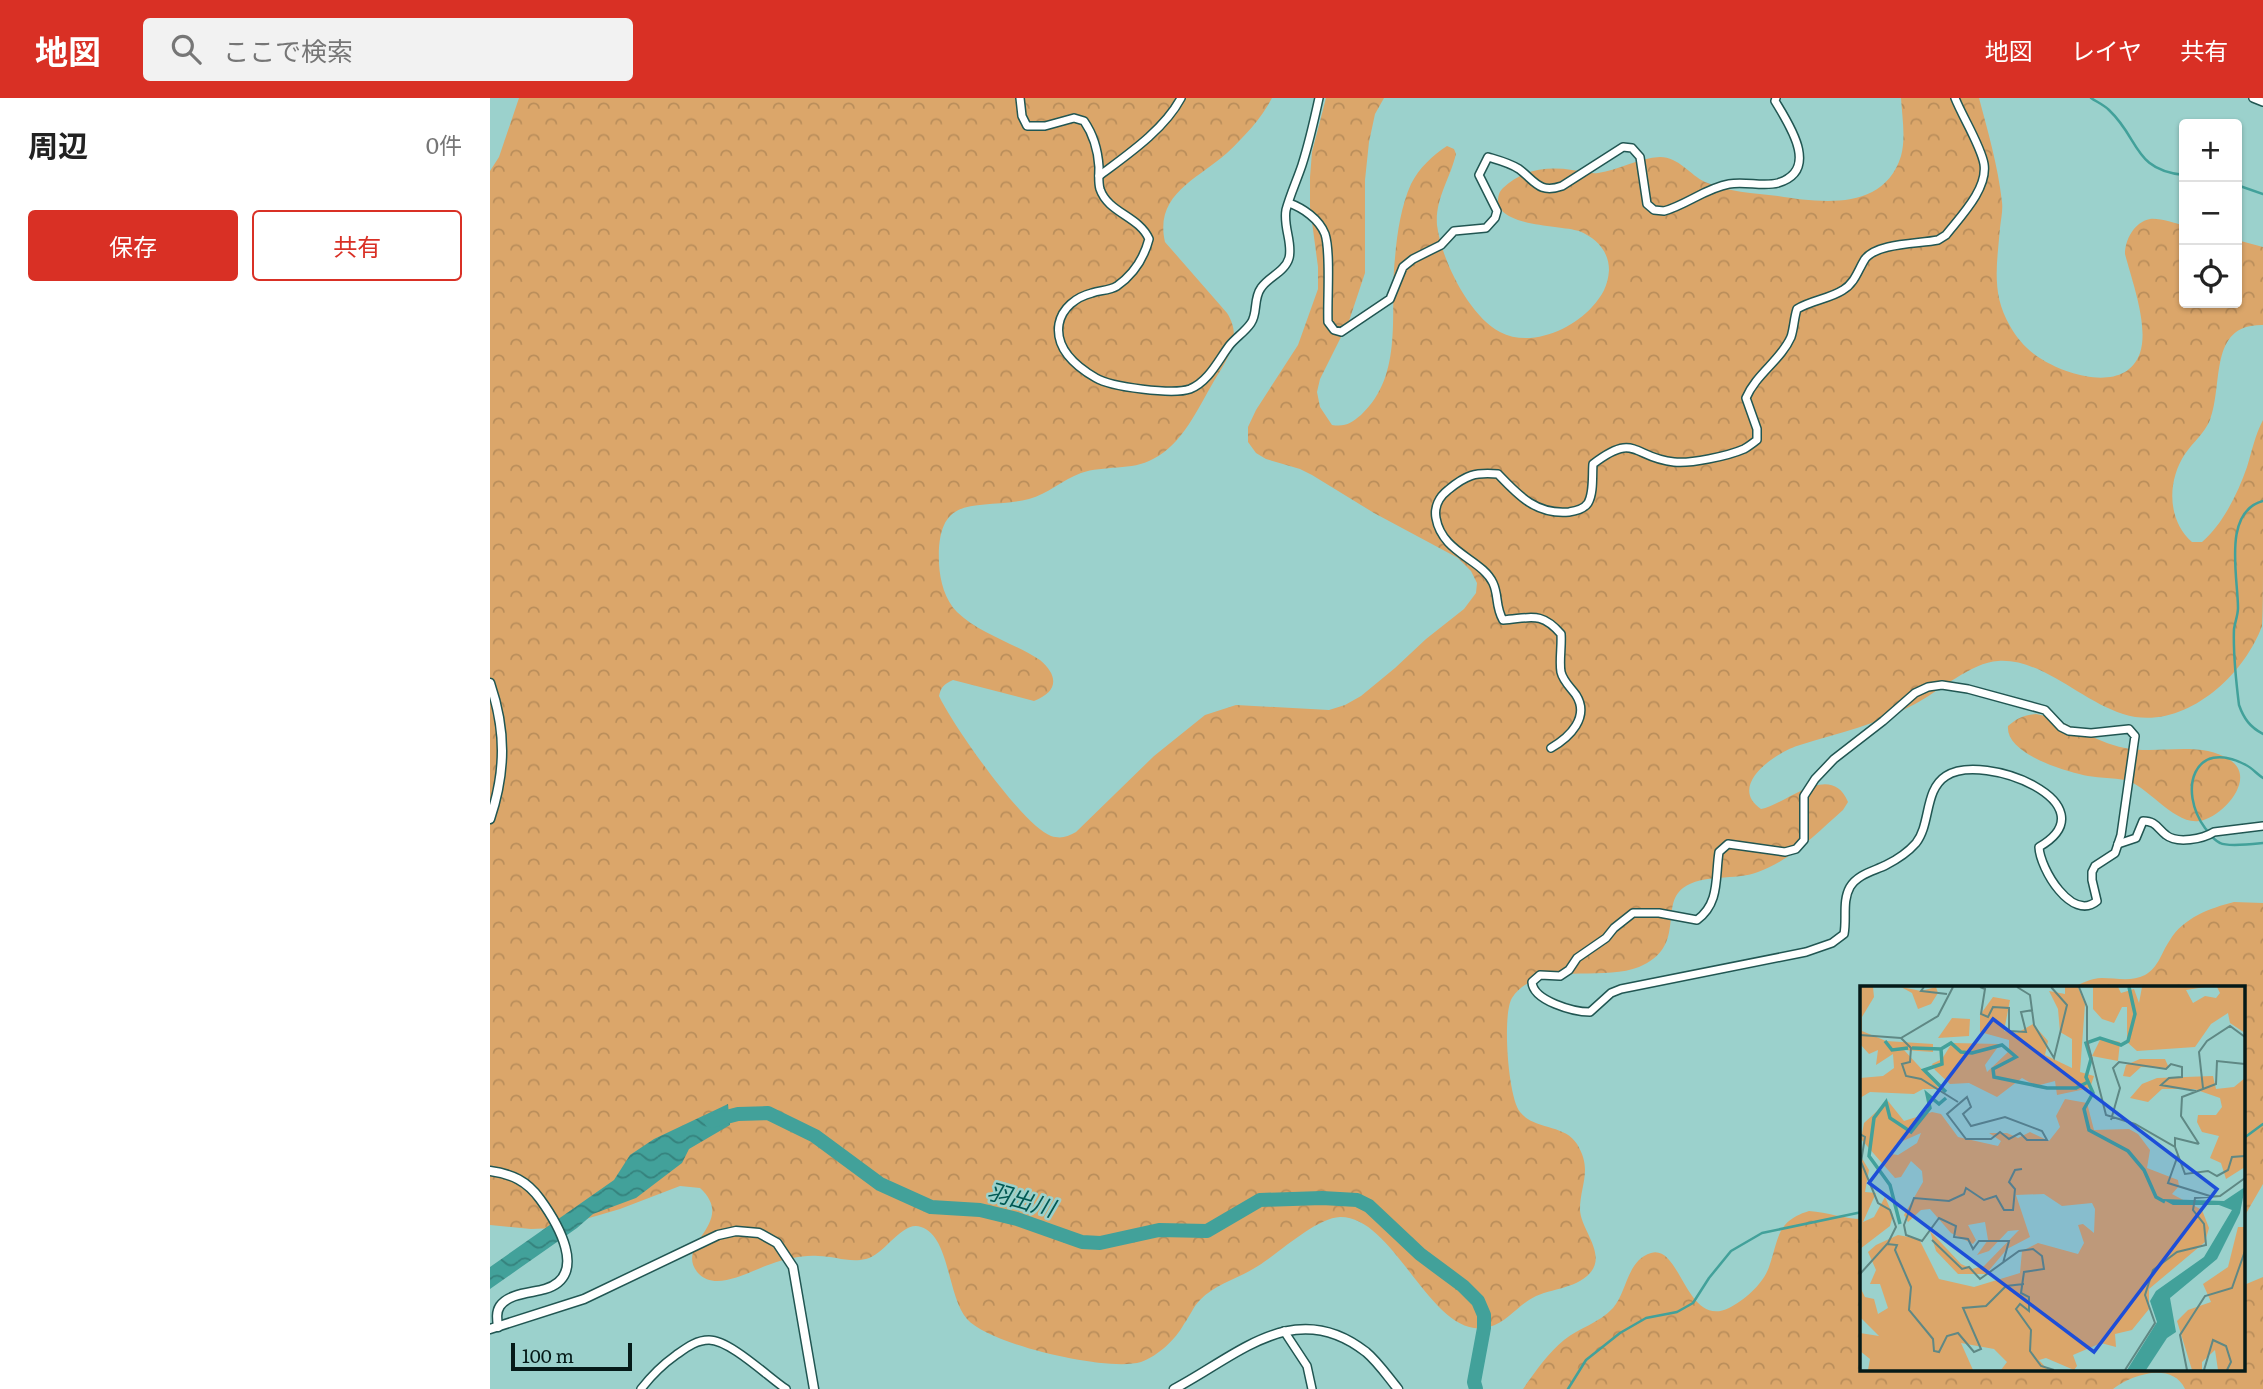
<!DOCTYPE html>
<html lang="ja">
<meta charset="utf-8">
<style>
:root{--surface:#fff;--page:#f2f2f2;--text:#222;--muted:#767676;--line:#e0e0e0;--accent:#d93025}
body{margin:0;font-family:Literata,"Noto Sans JP",serif;background:var(--page);color:var(--text)}
.controls{position:absolute;right:21px;top:21px;display:grid;overflow:hidden;border-radius:7px;box-shadow:0 2px 5px #0004}
.controls button{width:63px;height:63px;display:grid;place-items:center;padding:0;border:0;border-bottom:2px solid var(--line);background:var(--surface);color:var(--text);font:35px sans-serif}
.scale{position:absolute;left:21px;bottom:18px;width:121px;box-sizing:border-box;padding-left:7px;border:4px solid #051a18;border-top:0;font-size:19px;line-height:24px;white-space:nowrap;color:#051a18;-webkit-text-stroke:5px #9bd1cc;paint-order:stroke}
.list{margin:0;padding:0;list-style:none}
h2{display:flex;justify-content:space-between;align-items:center;height:91px;margin:0;padding:0 28px;font-size:30px}
h2 small{font-size:23px;font-weight:400;color:var(--muted)}
.actions{display:flex;gap:14px;padding:21px 28px}
.actions a{flex:1;padding:16px 0;border:2px solid var(--accent);border-radius:7px;text-align:center;font-size:24px;color:var(--accent)}
.actions .main{background:var(--accent);color:#fff}
.icon{flex:none;width:38px;height:38px;fill:none;stroke:currentColor;stroke-width:2;stroke-linecap:round;stroke-linejoin:round}
.map{position:relative;flex:none;width:1773px;height:1291px;overflow:hidden}
header{display:flex;align-items:center;gap:42px;box-sizing:border-box;height:98px;padding:0 35px;background:var(--accent);color:#fff}
header strong{font-size:33px}
nav{display:flex;gap:38px;margin-inline-start:auto;font-size:24px}
.search{width:490px;height:63px;background:var(--page);display:flex;align-items:center;gap:18px;box-sizing:border-box;padding:0 24px;border-radius:7px;color:var(--muted);font-size:26px}
main{display:flex}
aside{flex:1;background:var(--surface)}
.map>svg:first-child{display:block}
</style>
<header>
<strong>地図</strong>
<div class="search"><svg class="icon" aria-label="search" viewBox="0 0 24 24"><circle cx="10" cy="10" r="6"/><path d="M15 15l6 6"/></svg>ここで検索</div>
<nav><a>地図</a><a>レイヤ</a><a>共有</a></nav>
</header>
<main>
<aside>
<h2>周辺<small>0件</small></h2>
<ul class="list">
</ul>
<div class="actions"><a class="main">保存</a><a>共有</a></div>
</aside>
<div class="map">
<svg width="1773" height="1291" viewBox="0 0 1773 1291">
<defs>
<pattern id="forest-crowns" width="20" height="18" patternUnits="userSpaceOnUse" patternTransform="scale(1.75)"><rect width="20" height="18" fill="#dba66a"/><path d="M2 6a3 3 0 1 1 6 0M12 15a3 3 0 1 1 6 0" fill="none" stroke="#ba8e5b"/></pattern>
<pattern id="water-waves" width="16" height="10" patternUnits="userSpaceOnUse" patternTransform="scale(1.75)"><rect width="16" height="10" fill="#42a19a"/><path d="M0 5q4-4 8 0t8 0" fill="none" stroke="#35827d"/></pattern>
</defs>
<rect width="100%" height="100%" fill="#9bd1cc"/>
<g fill="url(#forest-crowns)">
<path d="M29,0H782C771,21 754,39 737,55C708,81 664,96 675,144L737,215C753,240 738,260 724,283C708,310 693,346 663,361C642,373 614,367 591,375C572,382 558,396 539,401C488,413 446,391 449,466C450,483 455,502 467,514C490,536 524,545 550,562C569,578 568,594 544,603L463,582C454,586 451,589 449,598C462,626 533,728 561,738C571,741 577,739 586,734L664,658L715,617L746,607L839,612L855,607L871,598L905,570L936,541L974,511L986,495L987,485L981,473L968,460L884,415L822,377L810,371L776,361L766,355L758,344V329L766,312L808,247L828,191V169L820,109V79L822,54L836,0H894L885,16L879,44L875,82V175L859,223L830,281L827,294L830,309L842,327C856,329 861,325 871,317C915,276 899,213 905,160C907,136 911,108 921,86C929,70 943,57 957,48L964,51L966,56C960,81 945,101 947,127C951,161 979,218 1010,234C1040,250 1081,232 1102,209C1112,198 1118,188 1119,172C1119,153 1106,140 1089,133C1071,127 1011,129 1008,104C1008,98 1009,94 1013,90C1031,72 1057,68 1082,72C1091,73 1099,76 1108,75C1128,72 1149,60 1170,59C1189,59 1200,77 1215,84C1237,94 1264,95 1288,98C1332,105 1394,113 1411,58C1416,40 1412,18 1411,0H1489C1498,34 1508,68 1512,104C1513,112 1511,121 1510,130C1507,166 1501,196 1520,228C1527,241 1539,254 1553,262C1579,278 1636,295 1650,255C1659,228 1642,183 1635,156C1635,142 1644,124 1660,121C1670,120 1685,125 1694,128V205H1747V142L1773,149V227C1718,226 1734,285 1720,322C1714,336 1703,344 1695,356C1677,383 1677,422 1702,444H1712C1733,426 1748,395 1757,369C1762,353 1765,337 1773,322C1773,373 1773,425 1773,476C1773,489 1773,516 1772,528C1753,580 1691,635 1633,616C1591,603 1552,560 1508,563C1482,564 1448,594 1425,606C1389,626 1349,635 1310,647C1288,653 1236,687 1271,711C1295,707 1341,662 1358,704L1353,712C1328,734 1300,763 1268,774C1245,783 1213,775 1193,790C1169,808 1197,849 1149,869C1112,884 1046,862 1022,900C1012,916 1018,999 1030,1014C1044,1032 1075,1026 1087,1046C1103,1072 1090,1087 1090,1112C1091,1132 1117,1156 1100,1175C1085,1192 1057,1190 1039,1202C1026,1210 1015,1225 999,1229C942,1245 906,1118 850,1119C826,1120 789,1155 768,1168C750,1180 725,1186 710,1202C703,1209 700,1218 694,1226C686,1241 668,1258 651,1264C618,1274 500,1247 477,1221C457,1198 460,1138 431,1129C412,1122 395,1157 376,1161C359,1165 344,1158 328,1158C312,1157 295,1161 281,1166C261,1172 226,1195 208,1175C183,1146 248,1125 210,1090L190,1088L130,1111L65,1130L41,1131L0,1127V73L9,59Z"/>
<path d="M1546,616C1578,622 1603,644 1635,650C1668,657 1710,642 1740,662C1768,680 1732,720 1709,723C1684,727 1656,686 1635,682C1623,680 1611,680 1598,678C1577,674 1515,656 1518,628C1527,620 1534,617 1546,616Z"/>
<path d="M1744,804L1773,805V1086L1754,1119V890H1581C1591,886 1601,880 1612,880C1627,880 1641,884 1655,877C1669,869 1671,855 1680,842C1693,820 1720,810 1744,804Z"/>
<path d="M1319,1113C1338,1114 1354,1121 1372,1121V1272H1754V1187L1773,1179V1291H1695C1682,1263 1641,1277 1623,1291H1033C1045,1274 1058,1255 1074,1242C1089,1230 1109,1225 1123,1210C1137,1194 1137,1162 1161,1155C1191,1146 1196,1231 1239,1210C1255,1202 1273,1186 1279,1169C1289,1141 1286,1123 1319,1113Z"/>
</g>
<path fill="url(#water-waves)" d="M238,1006L240,1027L199,1051L192,1065L146,1100L103,1116L87,1130L0,1191V1169L124,1082L140,1057L164,1041Z"/>
<g fill="none" stroke-linecap="round" stroke-linejoin="round">
<g stroke="#42a19a" stroke-width="2.5">
<path d="M1601,0C1607,4 1614,7 1619,12C1650,41 1643,72 1694,77"/>
<path d="M1747,87L1773,96"/>
<path d="M1773,403C1732,414 1748,479 1748,510C1748,517 1745,524 1744,531C1743,556 1746,583 1749,607C1754,621 1760,629 1773,636"/>
<path d="M1773,680C1767,676 1762,670 1756,667C1703,639 1688,693 1715,730C1720,736 1723,742 1730,745C1738,749 1763,746 1773,745"/>
<path d="M1754,1040L1773,1026"/>
<path d="M1078,1291L1096,1262L1130,1235L1156,1220L1187,1214L1203,1205L1219,1180L1241,1153L1272,1135L1372,1114"/>
</g>
<path stroke="#42a19a" stroke-width="14" d="M221,1023L248,1016L278,1015L325,1038L390,1086L441,1109L490,1112L527,1121L592,1144L610,1145L669,1132L717,1133L770,1102L832,1100L867,1102L879,1108L930,1156L973,1188L988,1203L994,1217V1230L984,1284L986,1291"/>
<defs>
<g id="minor">
<path d="M530,0L532,18L537,28H555L584,20L594,23C603,36 608,53 609,69C609,76 608,84 610,91C618,115 649,118 659,141C654,160 644,176 627,188C619,193 610,192 602,195C586,199 572,210 569,226C565,251 587,269 606,280C621,289 683,297 700,291C718,284 728,263 739,248C745,240 755,234 761,225C768,215 763,201 771,190C778,179 795,174 799,160C803,145 793,129 796,112C800,97 807,82 812,67C819,45 824,23 829,0"/>
<path d="M1763,0L1773,4"/>
<path d="M609,78C637,57 674,32 691,0"/>
<path d="M799,105C813,110 829,121 835,136C841,154 837,203 838,224L844,232L851,234L900,201L913,169L923,161L951,147L964,133L996,130L1005,120L1007,113L989,77L998,59C1008,62 1020,65 1029,71C1045,83 1049,96 1072,88L1133,49L1142,50L1150,59L1157,106L1164,112L1174,113C1196,107 1216,90 1239,86C1255,83 1273,89 1288,85C1331,72 1298,25 1285,3L1286,0"/>
<path d="M1452,587L1478,591L1555,612L1571,629L1579,633L1601,635L1639,631L1645,638L1631,737L1625,755L1605,768L1602,774V782L1607,803C1582,824 1550,771 1549,749C1623,706 1494,653 1456,678C1434,692 1441,726 1426,745C1419,753 1406,762 1396,767C1384,773 1368,776 1360,789C1352,803 1357,821 1354,836L1342,845L1316,854L1131,891L1121,895L1100,914C1084,914 1043,903 1042,884L1050,877L1070,878L1079,872L1087,860L1116,840L1124,830L1143,815H1169L1207,822C1230,805 1225,780 1229,754L1238,746L1295,754L1306,751L1314,742V698L1325,681L1344,661L1393,623L1425,595L1438,589Z"/>
<path d="M1061,650C1080,639 1100,619 1086,597C1081,590 1073,583 1071,574C1069,564 1072,547 1071,536C1051,513 1041,520 1013,522C1005,508 1009,498 1003,485C992,461 952,455 946,420C944,409 949,399 958,392C976,377 985,374 1008,376C1028,397 1046,417 1079,414C1086,413 1094,411 1098,405C1104,395 1102,377 1103,366C1146,333 1143,360 1184,364C1200,366 1238,358 1254,351C1258,349 1263,345 1267,342V331L1256,300C1266,276 1291,262 1301,239C1304,230 1304,220 1307,211C1322,202 1339,201 1353,192C1365,185 1368,172 1375,161C1387,145 1428,146 1448,142L1456,137C1470,119 1498,91 1494,66C1491,48 1472,18 1465,0"/>
<path d="M1628,746L1646,740L1653,723C1666,723 1667,730 1676,737C1687,746 1713,741 1724,734L1773,728"/>
<path d="M794,1233L817,1268L822,1291"/>
<path d="M151,1291C161,1278 172,1267 186,1257C196,1250 206,1242 219,1242C240,1242 278,1279 296,1291"/>
</g>
<g id="tertiary">
<path d="M0,585C16,632 16,673 0,721"/>
<path d="M0,1073C22,1076 37,1083 50,1101C66,1123 100,1178 55,1191C42,1195 19,1195 10,1208C6,1214 7,1221 8,1229"/>
<path d="M0,1231L94,1201L228,1137L246,1133L269,1135L287,1145L303,1169L324,1291"/>
<path d="M684,1291C747,1258 805,1198 876,1254C888,1264 898,1279 908,1291"/>
</g>
</defs>
<use href="#minor" stroke="#215652" stroke-width="10"/>
<use href="#tertiary" stroke="#215652" stroke-width="11"/>
<use href="#minor" stroke="#fff" stroke-width="7"/>
<use href="#tertiary" stroke="#fff" stroke-width="8"/>
</g>
<g text-anchor="middle" stroke-width="5" stroke-linejoin="round" paint-order="stroke">
<g font-size="23" font-style="italic" fill="#015853" stroke="#9bd1cc">
<text transform="translate(531 1102) rotate(16)" y="8">羽出川</text>
</g>
</g>
<g transform="translate(1370 888)">
<rect width="385" height="385" fill="#9bd1cc"/>
<path d="M0,1H13L14,11L2,31V45L26,55L73,58V66L44,64L80,103H63L54,108L10,106L0,112V92L23,90L34,82L33,68L16,79L18,64L9,68L0,58ZM41,1L61,5L76,1L78,7L71,18L58,23L52,7ZM205,1H218L225,18L220,86L234,90L230,102L197,109L195,95L176,100L162,92L137,111L109,97L90,98L75,84L72,78L82,73L92,57L140,58L125,79L127,86L149,65V54L120,46V29L133,11L150,14L144,45L157,47L173,38L188,55L185,69L212,82V53L200,46L198,23L189,5L205,8ZM233,1H258L261,7L274,3L279,17L282,1H345L326,4L333,17L345,10L356,12L360,7L357,1H385V47L370,37L368,27L351,38L335,61L277,65L267,56V21H262L254,37L242,33L233,23ZM92,32L110,33L109,50L78,52ZM241,52L260,56L258,75L232,70ZM280,73H305L309,82L281,81L270,91L263,90L266,79ZM353,90L356,103L374,101L385,92V181L366,193L361,177L350,172L359,150L342,146L337,136L338,129H356L362,121L360,112L334,103H302L288,116L270,112L282,98L297,92ZM205,113L227,117L234,144L269,143L278,148L290,164L287,182L318,194L319,200L312,208L342,224L349,242L345,256L289,303V323L272,344L255,348L256,361L241,357L213,369L217,380L214,384L186,372L179,374L188,384H141L147,376L134,363L101,357L113,384H8L10,373L0,365V347L19,350L0,331V301L5,311L14,313L18,328L28,322L20,298H10L16,284L8,266L16,259L38,249L59,253L79,293L114,301L160,287L162,265L178,257L218,268L224,257L218,239L223,238L234,247L235,223L232,217L202,220L184,208L156,209L170,251L147,263L126,288H98L76,265L70,245L101,278L112,283L124,280L159,244L148,245L129,265L117,269L128,254L125,236L108,239L116,254L113,258L91,247L70,223L61,224L48,236L44,229L63,196L62,185L51,175L41,191L35,192L1,153L4,137L28,115L44,135L72,126L81,128L98,151L138,160L141,155L129,147H147L158,152L170,146L189,155L200,141L196,130ZM61,147L57,157L38,169L31,168L36,158ZM0,169L9,184L5,206L16,207L3,236L14,231L25,211L33,229L30,240L0,263ZM378,241H385V384H358L355,364L342,376V384H332L317,335L328,324L351,316L343,298L368,281Z" fill="#dba66a" fill-rule="evenodd"/>
<path d="M385,201L380,227L357,273L310,312L316,346L307,352L286,384H267L297,336L290,315L296,305L344,271L372,224L359,219H313L302,213L364,215Z" fill="#42a19a"/>
<path fill="none" stroke="#42a19a" stroke-width="3.5" d="M269,1L275,28L268,55L261,59L240,52L226,57L231,73L226,91L233,107L224,123L229,144L268,165L284,184L296,211L305,216M25,55L32,64L48,62M52,62L81,63L91,57L101,66L112,67L142,59L156,71L133,83L134,91L187,102H216L228,96M81,63L82,78L64,84L86,106M40,238L30,199L9,170L14,132L26,116L30,132L51,146L70,122L67,108L79,118L86,112"/>
<path fill="none" stroke="#5f8884" stroke-width="2" d="M64,1L61,5L87,8M120,1L125,3L121,28L128,31L133,21L149,22V45L166,46L161,26L173,24M157,1L170,9L174,39L194,72L207,19L191,1M219,1L227,21V54L246,129L275,138L315,161L318,169L308,197L350,210M0,49L41,52L78,30L93,1M41,52L51,62L50,76L42,78L46,90L61,93L98,116M343,102L339,66L347,55L370,40L385,51M107,111L111,121L103,128L111,140L145,131L182,145L187,154H167L160,147L149,153L140,146L131,153H106L87,128ZM251,134L260,102L253,82L259,76L306,83L311,78L322,81V91L309,92L301,99L336,105M0,148L5,151L1,176L18,217L30,224L36,241L28,257L0,288M339,158L321,130L322,111L356,98L357,75L385,78M315,161V152L339,158M318,169L325,188L348,185L357,190L368,184L372,171L385,170M72,254L102,283L109,281L120,293L159,265L173,263L182,270L184,283L164,286L161,307L169,311V325L160,318L156,323L171,344L170,365L181,380L194,384M27,258L37,259L35,264L51,301L49,324L73,353L74,365L79,366L87,350L98,347L114,366L121,363L103,322L126,320L146,300L164,298M143,277L149,255H119L113,263L108,253L94,251L96,240L79,232L62,255L46,249L44,239L54,212L89,215L104,208L106,202L124,214L136,210L144,224H153L155,203L149,196L155,184L162,183M265,384L295,337L285,309L293,284L317,266L346,259L344,238L333,224L335,212L360,210L385,192M327,384L320,349L345,310L372,302L385,265M344,384L353,354L366,360L371,376L367,384"/>
<path fill="#1d4ed8" fill-opacity="0.15" stroke="#1d4ed8" stroke-width="3.5" d="M133,33L357,203L234,366L9,197Z"/>
<rect width="385" height="385" fill="none" stroke="#051a18" stroke-width="3.5"/>
</g>
</svg>
<div class="controls">
<button>+</button>
<button>−</button>
<button><svg class="icon" aria-label="locate" viewBox="0 0 24 24"><circle cx="12" cy="12" r="6"/><path d="M12 2v4M12 18v4M2 12h4M18 12h4"/></svg></button>
</div>
<div class="scale">100 m</div>
</div>
</main>
